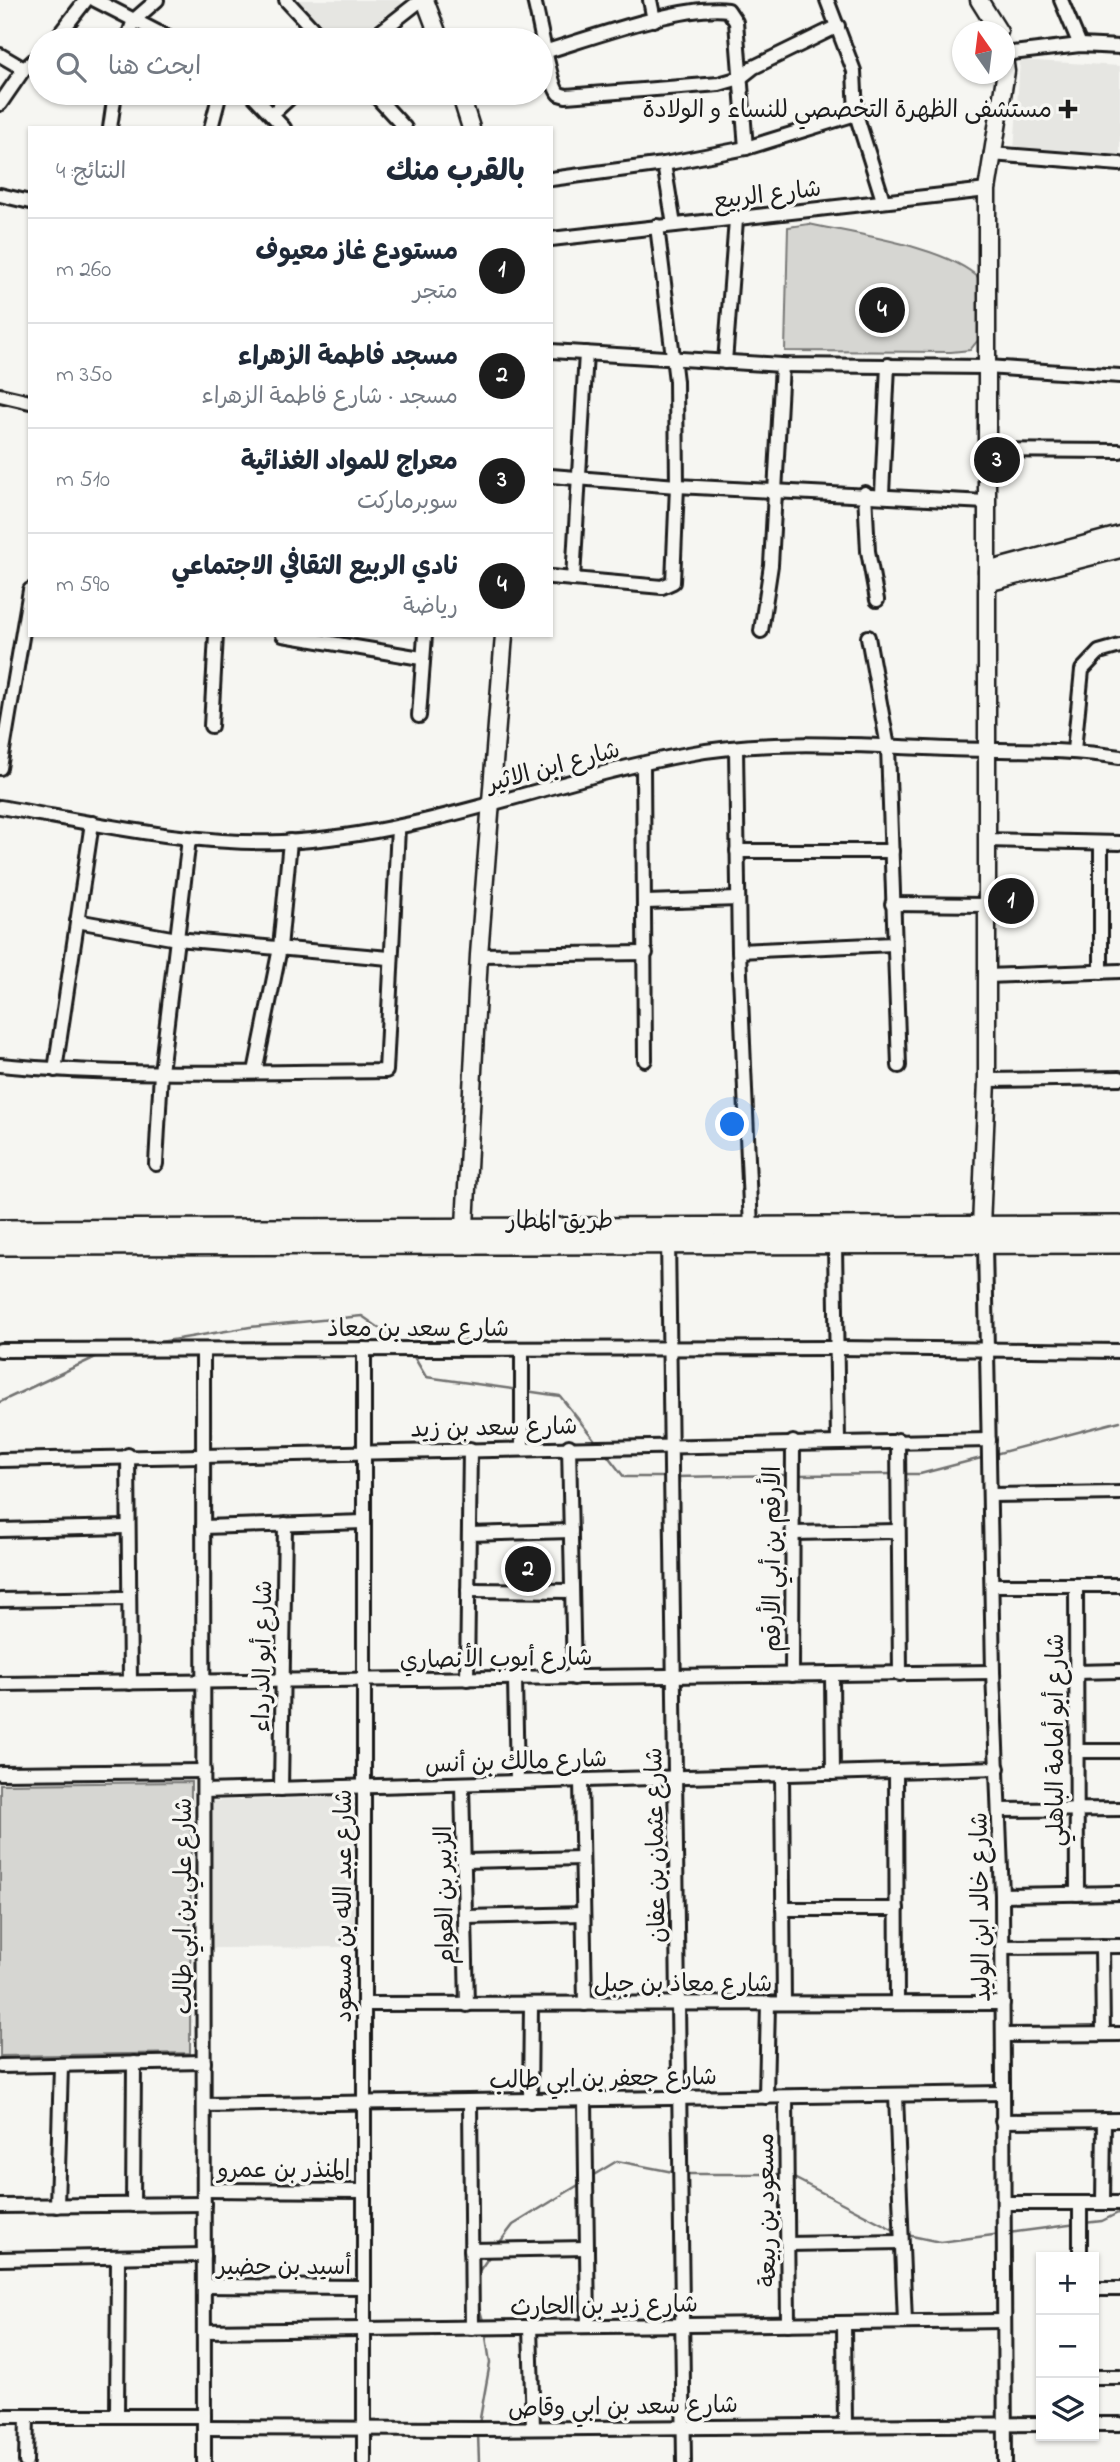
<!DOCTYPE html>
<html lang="ar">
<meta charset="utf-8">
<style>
:root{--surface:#fff;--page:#f2f2f3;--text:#1f2937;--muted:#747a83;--line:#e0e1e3;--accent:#1c1c1c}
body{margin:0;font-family:"Indie Flower","Playpen Sans Arabic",sans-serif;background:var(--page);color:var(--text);direction:rtl}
.controls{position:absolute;right:21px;bottom:21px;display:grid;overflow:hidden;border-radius:0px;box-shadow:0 2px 5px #0004}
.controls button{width:63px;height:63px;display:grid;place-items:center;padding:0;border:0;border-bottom:2px solid var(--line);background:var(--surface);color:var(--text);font:35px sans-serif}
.compass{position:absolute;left:952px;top:21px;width:63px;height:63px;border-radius:50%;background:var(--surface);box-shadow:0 2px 5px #0004;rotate:346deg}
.you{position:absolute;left:733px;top:1125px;width:24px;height:24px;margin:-18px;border:5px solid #fff;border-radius:50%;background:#1a73e8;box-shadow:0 0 0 10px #1a73e833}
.badge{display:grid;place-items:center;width:46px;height:46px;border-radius:50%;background:var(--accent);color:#fff;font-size:23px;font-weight:700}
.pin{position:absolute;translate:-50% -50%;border:4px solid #fff;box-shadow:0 2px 7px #0006}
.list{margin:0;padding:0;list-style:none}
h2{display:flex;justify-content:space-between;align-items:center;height:91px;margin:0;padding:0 28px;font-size:30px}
h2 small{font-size:23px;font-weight:400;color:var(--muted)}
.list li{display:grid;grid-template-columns:46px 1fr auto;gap:21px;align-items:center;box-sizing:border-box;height:105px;padding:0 28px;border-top:2px solid var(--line)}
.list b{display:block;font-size:26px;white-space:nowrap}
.list p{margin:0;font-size:23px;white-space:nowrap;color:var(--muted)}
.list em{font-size:23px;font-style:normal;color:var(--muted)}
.icon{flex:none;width:38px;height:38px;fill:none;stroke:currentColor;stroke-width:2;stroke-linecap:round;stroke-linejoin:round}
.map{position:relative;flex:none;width:1120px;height:2462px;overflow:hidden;direction:ltr}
.search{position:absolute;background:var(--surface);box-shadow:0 2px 5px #0004;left:28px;top:28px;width:525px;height:77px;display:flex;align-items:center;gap:18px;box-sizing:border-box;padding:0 24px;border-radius:38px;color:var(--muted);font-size:26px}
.panel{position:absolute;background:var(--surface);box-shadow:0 2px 5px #0004;left:28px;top:126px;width:525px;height:511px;border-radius:0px;direction:rtl}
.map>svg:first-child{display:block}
</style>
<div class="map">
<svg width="1120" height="2462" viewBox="0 0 1120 2462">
<rect width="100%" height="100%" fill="#f6f6f2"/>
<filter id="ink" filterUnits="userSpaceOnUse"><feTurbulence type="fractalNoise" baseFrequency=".0143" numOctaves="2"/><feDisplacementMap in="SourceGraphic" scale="14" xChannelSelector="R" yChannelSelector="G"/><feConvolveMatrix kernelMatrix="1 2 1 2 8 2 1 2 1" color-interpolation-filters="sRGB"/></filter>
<g filter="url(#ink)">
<g fill="#e6e6e2">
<path d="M292,0H400L404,6L362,40H331Z"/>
<path d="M1020,60L1120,66V159L1014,152Z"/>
<path d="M353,1797L355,1947L212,1948L211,1801Z"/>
</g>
<g fill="#d6d6d2" stroke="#797977" stroke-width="2">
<path d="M809,224C855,234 950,247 981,280L978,340L970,350L951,352L785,351L788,227Z"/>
<path d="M191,1782L190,2053L0,2056V1784Z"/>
</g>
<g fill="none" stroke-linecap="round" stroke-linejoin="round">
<g stroke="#727271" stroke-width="2.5">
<path d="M148,1344L250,1327L362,1316L401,1343"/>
<path d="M413,1355L426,1377L519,1390"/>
<path d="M526,1391L560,1396L597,1443"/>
<path d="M0,1402L98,1356"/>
<path d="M604,1451L624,1477H669"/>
<path d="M995,1454L1120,1421"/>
<path d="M903,1474H920L985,1457"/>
<path d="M798,1475L893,1474"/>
<path d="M675,1477L788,1475"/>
<path d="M684,2174H783"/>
<path d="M592,2176L617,2161L678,2173"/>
<path d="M792,2177L898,2232"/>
<path d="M1084,2223L1102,2221L1120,2212"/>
<path d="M1008,2233L1077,2224"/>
<path d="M907,2235L940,2242L1001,2234"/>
<path d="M497,2246L513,2225L580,2184"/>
<path d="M477,2274L491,2254"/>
<path d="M477,2300L484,2324"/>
<path d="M479,2424L490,2363L485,2330"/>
<path d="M478,2434L479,2462"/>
</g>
<defs>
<g id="minor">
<path d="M95,0L173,40"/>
<path d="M286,0L323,40"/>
<path d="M534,0C539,18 550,86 559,94L566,96L719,84L740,78L754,67L838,26"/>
<path d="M650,0L654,20"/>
<path d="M827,0L854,71L856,114L883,200"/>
<path d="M1061,0L1080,45"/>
<path d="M55,40L86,0"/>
<path d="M127,40L134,20L157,0"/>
<path d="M370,40L421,0"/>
<path d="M541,53C588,39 682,4 728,10L736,22L746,148"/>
<path d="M1004,54L1080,45L1120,47"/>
<path d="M0,55L24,69"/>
<path d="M251,93L284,128"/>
<path d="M373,93L405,128"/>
<path d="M0,104L24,69L40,55"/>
<path d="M272,114L295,93"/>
<path d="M110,128L115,93"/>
<path d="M211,128L220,93"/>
<path d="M991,154L1120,164"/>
<path d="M664,164L674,225"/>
<path d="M551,179L664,164L746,148L856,114"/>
<path d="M0,195L30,202"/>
<path d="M551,239L987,190"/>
<path d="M551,351L782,365L987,367L1120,376"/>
<path d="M725,362L736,220"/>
<path d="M0,395L30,402"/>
<path d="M987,450L1120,451"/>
<path d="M551,476L677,486L986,502"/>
<path d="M865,493L868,551L877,600"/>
<path d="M882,494L888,365"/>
<path d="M551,577L662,587L673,582L677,486L676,381L657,226"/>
<path d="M573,579L586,353"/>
<path d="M761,631L771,565L782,365"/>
<path d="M283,635L421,658"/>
<path d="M868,637L888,747L899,1066"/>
<path d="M419,716L425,635"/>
<path d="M211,726L216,635"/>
<path d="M736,749L739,951L751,1228"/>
<path d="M1074,750L1082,670L1099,652L1120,646"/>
<path d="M643,764L645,1060"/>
<path d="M0,768L30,590"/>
<path d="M0,807C93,823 187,845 282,842C422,836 552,779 688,754C774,738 863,746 950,749C1007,751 1063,748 1120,757"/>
<path d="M987,840L1120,843"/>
<path d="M737,851H892"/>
<path d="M646,902L738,899"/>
<path d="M892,904L987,905"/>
<path d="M77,921L177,939L389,958"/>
<path d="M739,951L893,944"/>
<path d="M479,955L646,953"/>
<path d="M1101,972V843"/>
<path d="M987,976L1120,971"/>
<path d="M0,1065C128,1077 257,1072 386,1071L398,828"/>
<path d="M55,1070L92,823"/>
<path d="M255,1072L280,948L290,841"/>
<path d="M987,1080L1120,1078"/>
<path d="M156,1164L161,1072L189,839"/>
<path d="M668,1237L684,2462"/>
<path d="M985,1244L993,1672L1002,1895L1005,2462"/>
<path d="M835,1245L838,1441"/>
<path d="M364,1349V2462"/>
<path d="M522,1349V1447"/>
<path d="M0,1350L836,1348L1120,1351"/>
<path d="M203,1350L204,2462"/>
<path d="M898,1440L900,1674"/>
<path d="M569,1446L574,1678"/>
<path d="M128,1455L130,1683"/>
<path d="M0,1460L989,1440"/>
<path d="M991,1495L1120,1493"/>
<path d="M203,1527L364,1522"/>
<path d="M0,1530L127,1527"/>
<path d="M793,1533L898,1531"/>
<path d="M469,1534L571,1531"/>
<path d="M993,1585H1120"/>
<path d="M1076,1585L1077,1894"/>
<path d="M468,1590L572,1591"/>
<path d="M0,1600L129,1598"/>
<path d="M1075,1672L1120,1671"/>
<path d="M792,1675L793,1442"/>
<path d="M832,1675L833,1773"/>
<path d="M467,1679L470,1449"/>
<path d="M515,1679L517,1782"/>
<path d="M0,1684L993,1672"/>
<path d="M1076,1751H1120"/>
<path d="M896,1771L897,2003"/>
<path d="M0,1773L204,1771"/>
<path d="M782,1774L784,2003"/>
<path d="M581,1780L585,2004"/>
<path d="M462,1784L467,2005"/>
<path d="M281,1789L285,1524"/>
<path d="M204,1791L998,1768"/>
<path d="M999,1810L1120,1809"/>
<path d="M465,1861L582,1858"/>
<path d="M1002,1895L1120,1893"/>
<path d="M783,1909H897"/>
<path d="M466,1917L583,1914"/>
<path d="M1102,1946L1103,2034"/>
<path d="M1002,1947L1120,1946"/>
<path d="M364,2004L1003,2003"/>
<path d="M1003,2035L1120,2034"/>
<path d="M0,2066L204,2062"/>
<path d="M896,2095L905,2322"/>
<path d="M766,2097L768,2003"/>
<path d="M786,2097L788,2324"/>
<path d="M585,2100L588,2326"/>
<path d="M470,2101L472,2328"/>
<path d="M530,2101L531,2004"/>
<path d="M204,2105L1003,2093"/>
<path d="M1002,2121L1120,2120"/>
<path d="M204,2190L364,2191"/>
<path d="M1005,2203H1120"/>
<path d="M1080,2203V2257"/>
<path d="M1103,2203L1104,2120"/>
<path d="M133,2205L134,2063"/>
<path d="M0,2206L204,2204"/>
<path d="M57,2206L61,2065"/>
<path d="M788,2244L901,2242"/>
<path d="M471,2250L587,2248"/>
<path d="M0,2259L204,2255"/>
<path d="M204,2286L364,2287"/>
<path d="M1094,2289H1120"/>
<path d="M844,2323L845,2425"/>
<path d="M530,2327L533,2427"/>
<path d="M204,2331L1004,2321"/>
<path d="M1094,2377H1120"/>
<path d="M0,2416H204"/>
<path d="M117,2416L118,2257"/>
<path d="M1094,2424H1120"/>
<path d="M204,2428L478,2429L1041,2424"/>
<path d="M26,2462L27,2416"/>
</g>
<g id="major">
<path d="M425,0L440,40"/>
<path d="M979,0L999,32"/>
<path d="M460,93L471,128"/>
<path d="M987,571L1120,535"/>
<path d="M987,583L1120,549"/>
<path d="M465,1226L479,955L504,635"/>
<path d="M981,1227L987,1080V190L1006,71L1004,58"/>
</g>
<g id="highway">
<path d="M0,1230L1120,1226"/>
<path d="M0,1245L1120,1243"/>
</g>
</defs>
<use href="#minor" stroke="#1c1c1c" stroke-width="18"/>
<use href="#major" stroke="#1c1c1c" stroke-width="21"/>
<use href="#highway" stroke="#1c1c1c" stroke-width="24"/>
<use href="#minor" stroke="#f6f6f2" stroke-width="12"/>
<use href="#major" stroke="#f6f6f2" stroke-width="16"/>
<use href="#highway" stroke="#f6f6f2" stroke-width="19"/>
</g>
</g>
<path fill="#1c1c1c" stroke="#f6f6f2" stroke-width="2.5" d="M1064.5 98.5h7v7h7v7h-7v7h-7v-7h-7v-7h7z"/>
<g text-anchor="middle" stroke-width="7" stroke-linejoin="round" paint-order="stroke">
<g font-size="24" fill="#1c1c1c" stroke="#f6f6f2" text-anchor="end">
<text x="1052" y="117">مستشفى الظهرة التخصصي للنساء و الولادة</text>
</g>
<g font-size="24" fill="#1c1c1c" stroke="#f6f6f2">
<text transform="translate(767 194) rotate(-7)" y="8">شارع الربيع</text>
<text transform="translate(553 766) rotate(-15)" y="8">شارع ابن الاثير</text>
<text x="560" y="1228">طريق المطار</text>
<text x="418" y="1336">شارع سعد بن معاذ</text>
<text transform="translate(494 1427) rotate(-1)" y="8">شارع سعد بن زيد</text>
<text transform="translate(772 1559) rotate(-90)" y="8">الأرقم بن أبي الأرقم</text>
<text transform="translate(262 1656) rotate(-89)" y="8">شارع أبو الدرداء</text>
<text transform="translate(496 1658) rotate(-1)" y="8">شارع أيوب الأنصاري</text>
<text transform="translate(1055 1740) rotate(-90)" y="8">شارع أبو أمامة الباهلي</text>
<text transform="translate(516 1761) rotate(-2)" y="8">شارع مالك بن أنس</text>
<text transform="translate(655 1845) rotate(-91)" y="8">شارع عثمان بن عفان</text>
<text transform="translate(444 1895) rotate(-91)" y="8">الزبير بن العوام</text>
<text transform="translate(183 1906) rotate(-90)" y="8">شارع علي بن ابي طالب</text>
<text transform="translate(343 1906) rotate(-90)" y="8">شارع عبد الله بن مسعود</text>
<text transform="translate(980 1907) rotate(-91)" y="8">شارع خالد ابن الوليد</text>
<text x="683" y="1991">شارع معاذ بن جبل</text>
<text transform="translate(603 2078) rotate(-1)" y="8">شارع جعفر بن ابي طالب</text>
<text x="284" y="2177">المنذر بن عمرو</text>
<text transform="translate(766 2210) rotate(-91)" y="8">مسعود بن ربيعة</text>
<text x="284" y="2274">أسيد بن حضير</text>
<text transform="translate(604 2305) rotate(-1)" y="8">شارع زيد بن الحارث</text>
<text transform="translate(623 2406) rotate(-1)" y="8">شارع سعد بن ابي وقاص</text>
</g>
</g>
</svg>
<div class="controls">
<button>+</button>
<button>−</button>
<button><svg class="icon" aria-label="layers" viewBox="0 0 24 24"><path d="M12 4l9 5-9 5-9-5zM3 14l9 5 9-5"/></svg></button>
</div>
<svg class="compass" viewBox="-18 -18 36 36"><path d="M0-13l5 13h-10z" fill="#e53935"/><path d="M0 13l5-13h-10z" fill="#747a83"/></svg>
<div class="you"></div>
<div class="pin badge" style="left:1011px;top:901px">1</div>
<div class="pin badge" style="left:528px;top:1569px">2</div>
<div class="pin badge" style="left:997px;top:460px">3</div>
<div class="pin badge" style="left:882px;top:310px">4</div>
<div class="search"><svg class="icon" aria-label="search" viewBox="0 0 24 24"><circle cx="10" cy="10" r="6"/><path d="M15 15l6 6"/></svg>ابحث هنا</div>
<section class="panel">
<h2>بالقرب منك<small>النتائج: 4</small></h2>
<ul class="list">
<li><span class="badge">1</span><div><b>مستودع غاز معيوف</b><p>متجر</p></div><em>260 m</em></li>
<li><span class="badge">2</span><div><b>مسجد فاطمة الزهراء</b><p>مسجد · شارع فاطمة الزهراء</p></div><em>350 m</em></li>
<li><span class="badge">3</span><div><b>معراج للمواد الغذائية</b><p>سوبرماركت</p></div><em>510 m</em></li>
<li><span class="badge">4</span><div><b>نادي الربيع الثقافي الاجتماعي</b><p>رياضة</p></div><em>590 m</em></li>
</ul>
</section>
</div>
